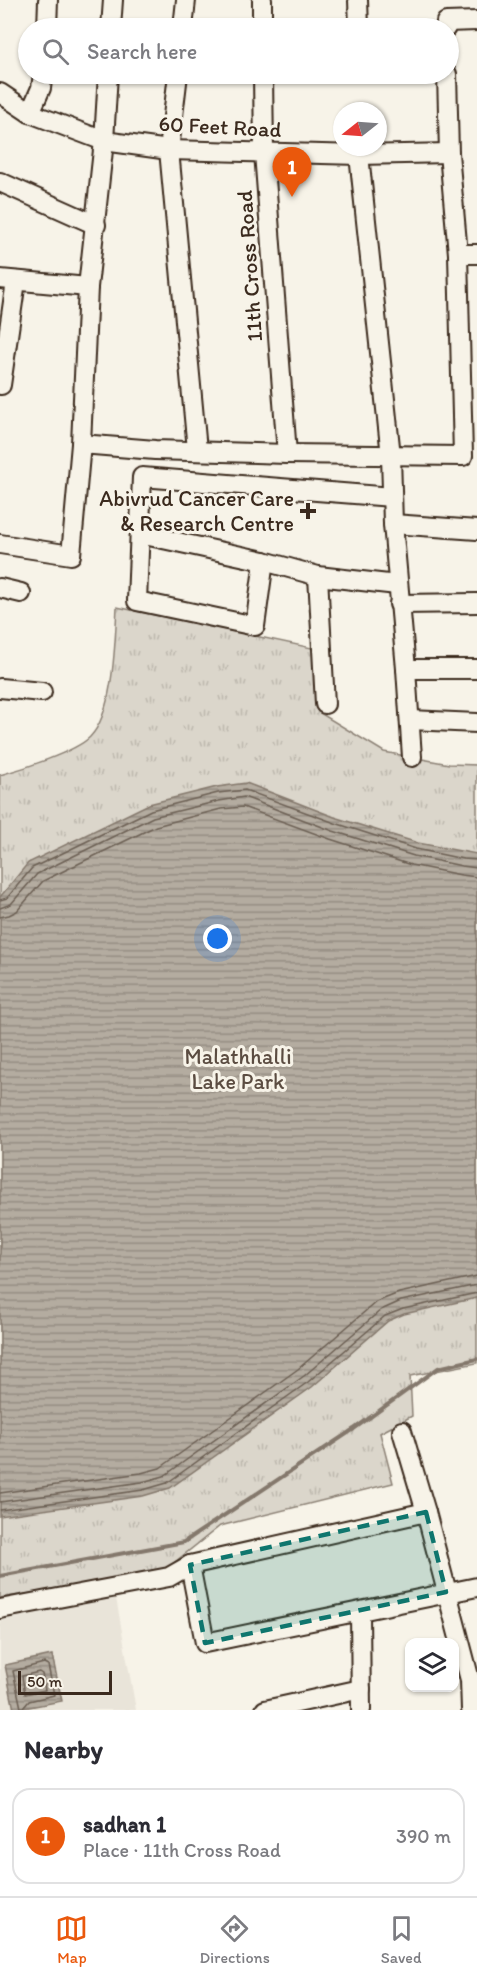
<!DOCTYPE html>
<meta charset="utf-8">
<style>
:root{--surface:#fff;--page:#f7f7f7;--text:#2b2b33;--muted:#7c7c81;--line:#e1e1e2;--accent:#ea580c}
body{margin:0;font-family:Itim,sans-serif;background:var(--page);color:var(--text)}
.controls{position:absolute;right:18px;bottom:18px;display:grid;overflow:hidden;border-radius:12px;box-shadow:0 2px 4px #0004}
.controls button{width:54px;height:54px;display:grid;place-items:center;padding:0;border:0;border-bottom:2px solid var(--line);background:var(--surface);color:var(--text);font:30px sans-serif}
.compass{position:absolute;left:333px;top:102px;width:54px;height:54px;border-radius:50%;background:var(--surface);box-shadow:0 2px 4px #0004;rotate:253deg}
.scale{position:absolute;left:18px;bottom:15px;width:94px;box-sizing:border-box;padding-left:6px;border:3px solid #3b2a1e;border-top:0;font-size:16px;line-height:21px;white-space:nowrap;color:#3b2a1e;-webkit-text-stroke:4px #f7f3e8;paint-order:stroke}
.you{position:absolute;left:218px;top:939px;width:21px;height:21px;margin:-15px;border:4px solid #fff;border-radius:50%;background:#1a73e8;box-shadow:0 0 0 9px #1a73e833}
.badge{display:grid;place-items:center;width:39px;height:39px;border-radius:50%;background:var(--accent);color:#fff;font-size:20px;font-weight:700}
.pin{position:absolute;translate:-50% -50px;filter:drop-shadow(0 2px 3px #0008)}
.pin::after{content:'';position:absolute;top:32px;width:21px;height:18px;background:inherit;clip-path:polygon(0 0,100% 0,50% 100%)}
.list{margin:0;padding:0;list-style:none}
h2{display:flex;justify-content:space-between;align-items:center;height:78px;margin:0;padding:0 24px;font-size:26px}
h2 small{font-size:20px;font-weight:400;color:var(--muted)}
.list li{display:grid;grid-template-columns:39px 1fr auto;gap:18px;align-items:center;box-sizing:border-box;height:96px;margin:0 12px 12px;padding:0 12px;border:2px solid var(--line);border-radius:18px}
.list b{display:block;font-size:22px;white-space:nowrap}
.list p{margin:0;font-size:20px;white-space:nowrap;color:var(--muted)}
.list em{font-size:20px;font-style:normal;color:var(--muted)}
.icon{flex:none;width:33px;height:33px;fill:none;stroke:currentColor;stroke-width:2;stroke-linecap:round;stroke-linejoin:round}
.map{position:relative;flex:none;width:477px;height:1710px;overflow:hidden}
.search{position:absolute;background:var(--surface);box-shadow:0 2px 4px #0004;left:18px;right:18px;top:18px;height:66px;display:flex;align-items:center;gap:15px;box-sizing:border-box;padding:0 21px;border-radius:33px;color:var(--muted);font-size:22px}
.sheet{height:186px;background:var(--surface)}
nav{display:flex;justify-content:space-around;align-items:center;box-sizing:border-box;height:84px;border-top:2px solid var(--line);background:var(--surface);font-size:16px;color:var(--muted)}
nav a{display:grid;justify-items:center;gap:3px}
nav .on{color:var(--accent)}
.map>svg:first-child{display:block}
</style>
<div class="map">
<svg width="477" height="1710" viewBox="0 0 477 1710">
<defs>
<pattern id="park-tufts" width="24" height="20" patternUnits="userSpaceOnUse" patternTransform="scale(1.5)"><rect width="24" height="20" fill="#dbd6cb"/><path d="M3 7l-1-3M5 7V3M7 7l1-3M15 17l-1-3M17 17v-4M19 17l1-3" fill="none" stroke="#bdb8ae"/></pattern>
<pattern id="water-rules" width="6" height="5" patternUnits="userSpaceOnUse" patternTransform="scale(1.5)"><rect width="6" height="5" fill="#b4aca0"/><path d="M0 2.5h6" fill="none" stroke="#948c82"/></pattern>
</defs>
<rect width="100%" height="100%" fill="#f7f3e8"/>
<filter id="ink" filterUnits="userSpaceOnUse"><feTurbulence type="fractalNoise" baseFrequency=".0167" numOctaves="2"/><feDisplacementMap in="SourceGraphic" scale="12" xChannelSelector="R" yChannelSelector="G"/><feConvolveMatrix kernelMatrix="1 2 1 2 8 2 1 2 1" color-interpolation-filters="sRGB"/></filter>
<g filter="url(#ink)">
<path fill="#e9e4d9" d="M113,1581L136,1710H0V1598Z"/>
<path fill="url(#park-tufts)" stroke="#8b8074" stroke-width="1.5" d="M117,607L312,648L320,713L384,752L449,764L477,765V1363L410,1376L412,1416L380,1433L393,1483L220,1526L161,1573L0,1598V775C22,769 75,752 90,737C114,713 115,641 117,607Z"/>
<g fill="url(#water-rules)" stroke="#84786c" stroke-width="1.5">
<path d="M246,783L337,818L418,843L477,854V1298L404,1314L388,1321L312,1387L170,1488L143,1496L0,1516V897L28,863L149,804L217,787Z"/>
<path d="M52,1655L62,1701L14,1710L5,1665Z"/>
</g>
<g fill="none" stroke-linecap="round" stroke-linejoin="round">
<g stroke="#6b5e52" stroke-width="1.5">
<path d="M0,900L7,898L32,868L151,810L218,793L245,790L335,823L416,849L463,859L477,860"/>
<path d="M0,908L11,904L37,874L153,817L219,801L244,797L333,831L414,856L462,866L477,868"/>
<path d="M0,917L9,915L17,911L43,881L156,826L221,809L243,807L330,839L411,865L461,875L477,877"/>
<path d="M0,1493L141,1473L160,1468L298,1369L376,1302L399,1293L477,1276"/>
<path d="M0,1502L142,1482L164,1476L304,1376L381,1310L401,1301L477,1285"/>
<path d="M0,1510L143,1490L167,1483L308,1382L385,1316L403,1309L477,1293"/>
<path d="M44,1663L48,1665L54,1695L29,1701L24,1707L21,1708L13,1671Z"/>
<path d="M39,1672L42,1674L45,1690L25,1694L22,1676Z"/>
</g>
<path stroke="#84786c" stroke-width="4" d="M0,1576L184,1542L354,1429L438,1368L477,1359"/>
<defs>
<g id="minor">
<path d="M262,0V28"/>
<path d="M358,0L359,28"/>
<path d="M47,28L48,0"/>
<path d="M111,28L113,0"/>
<path d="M183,28L186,0"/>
<path d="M446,28V22L477,21"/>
<path d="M178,74L169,150L197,450"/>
<path d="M263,74L264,153L287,454"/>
<path d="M447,74L449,153L458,254H477"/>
<path d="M0,93L30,113L104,141L169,150L359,155L449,153"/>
<path d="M30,113L41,88L43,74"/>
<path d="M359,155L391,456L393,524L406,669L412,757"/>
<path d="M0,182L96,225"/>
<path d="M0,279L88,287"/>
<path d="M1,385L16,281"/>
<path d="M81,444L155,450L287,454L463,456L458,254"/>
<path d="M393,524L477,530"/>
<path d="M140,534L264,561L318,576L397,585"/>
<path d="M0,544L71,555L81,444L88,287L104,141L108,74"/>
<path d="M264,561L255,626L137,601L142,477L392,497"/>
<path d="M318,576L325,704"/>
<path d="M0,588L21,593"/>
<path d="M399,604L477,603"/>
<path d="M406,669H477"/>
<path d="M0,688L42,692"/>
<path d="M410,720L477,723"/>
<path d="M402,1431L426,1512L470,1680L471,1710"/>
<path d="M426,1512L190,1565L205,1643L477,1587"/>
<path d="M0,1609L169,1577L190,1565"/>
<path d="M360,1612L361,1710"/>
<path d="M265,1710L361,1689"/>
</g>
</defs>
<use href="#minor" stroke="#3b2a1e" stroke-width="22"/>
<use href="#minor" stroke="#f7f3e8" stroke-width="18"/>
</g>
</g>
<path fill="#0f766e" fill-opacity="0.2" stroke="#0f766e" stroke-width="4.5" stroke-dasharray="12 8" stroke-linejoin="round" d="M426,1512L446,1592L205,1643L190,1565Z"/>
<path fill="#3b2a1e" stroke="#f7f3e8" stroke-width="2" d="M305 502h6v6h6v6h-6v6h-6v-6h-6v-6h6z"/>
<g text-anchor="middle" stroke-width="6" stroke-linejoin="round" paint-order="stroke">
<g font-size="22" fill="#3b2a1e" stroke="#f7f3e8">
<text transform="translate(220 126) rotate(3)" y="8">60 Feet Road</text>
<text transform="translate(249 266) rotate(-94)" y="8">11th Cross Road</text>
</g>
<g font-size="22" fill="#3b2a1e" stroke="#f7f3e8" text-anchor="end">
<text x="294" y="506">Abivrud Cancer Care<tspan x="294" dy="25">&amp; Research Centre</tspan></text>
</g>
<g font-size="22" fill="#5b4c41" stroke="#f7f3e8">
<text x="238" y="1064">Malathhalli<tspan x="238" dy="25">Lake Park</tspan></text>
</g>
</g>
</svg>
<div class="controls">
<button><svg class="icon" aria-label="layers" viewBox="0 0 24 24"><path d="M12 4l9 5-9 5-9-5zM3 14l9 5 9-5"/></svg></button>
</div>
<svg class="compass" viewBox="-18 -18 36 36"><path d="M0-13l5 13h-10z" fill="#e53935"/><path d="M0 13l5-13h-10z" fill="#7c7c81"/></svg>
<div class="scale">50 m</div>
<div class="you"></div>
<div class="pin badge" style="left:292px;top:197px">1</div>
<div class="search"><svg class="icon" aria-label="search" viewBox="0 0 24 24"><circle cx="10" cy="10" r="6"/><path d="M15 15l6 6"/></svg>Search here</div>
</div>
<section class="sheet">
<h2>Nearby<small></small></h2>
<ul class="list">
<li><span class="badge">1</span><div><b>sadhan 1</b><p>Place · 11th Cross Road</p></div><em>390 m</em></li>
</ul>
</section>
<nav>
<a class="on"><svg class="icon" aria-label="map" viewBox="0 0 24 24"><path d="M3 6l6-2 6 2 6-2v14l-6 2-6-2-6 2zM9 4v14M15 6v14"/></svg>Map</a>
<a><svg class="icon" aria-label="directions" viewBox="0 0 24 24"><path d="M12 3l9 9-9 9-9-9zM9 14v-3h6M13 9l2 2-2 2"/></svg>Directions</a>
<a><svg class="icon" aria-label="saved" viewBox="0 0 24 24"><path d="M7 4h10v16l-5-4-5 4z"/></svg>Saved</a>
</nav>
